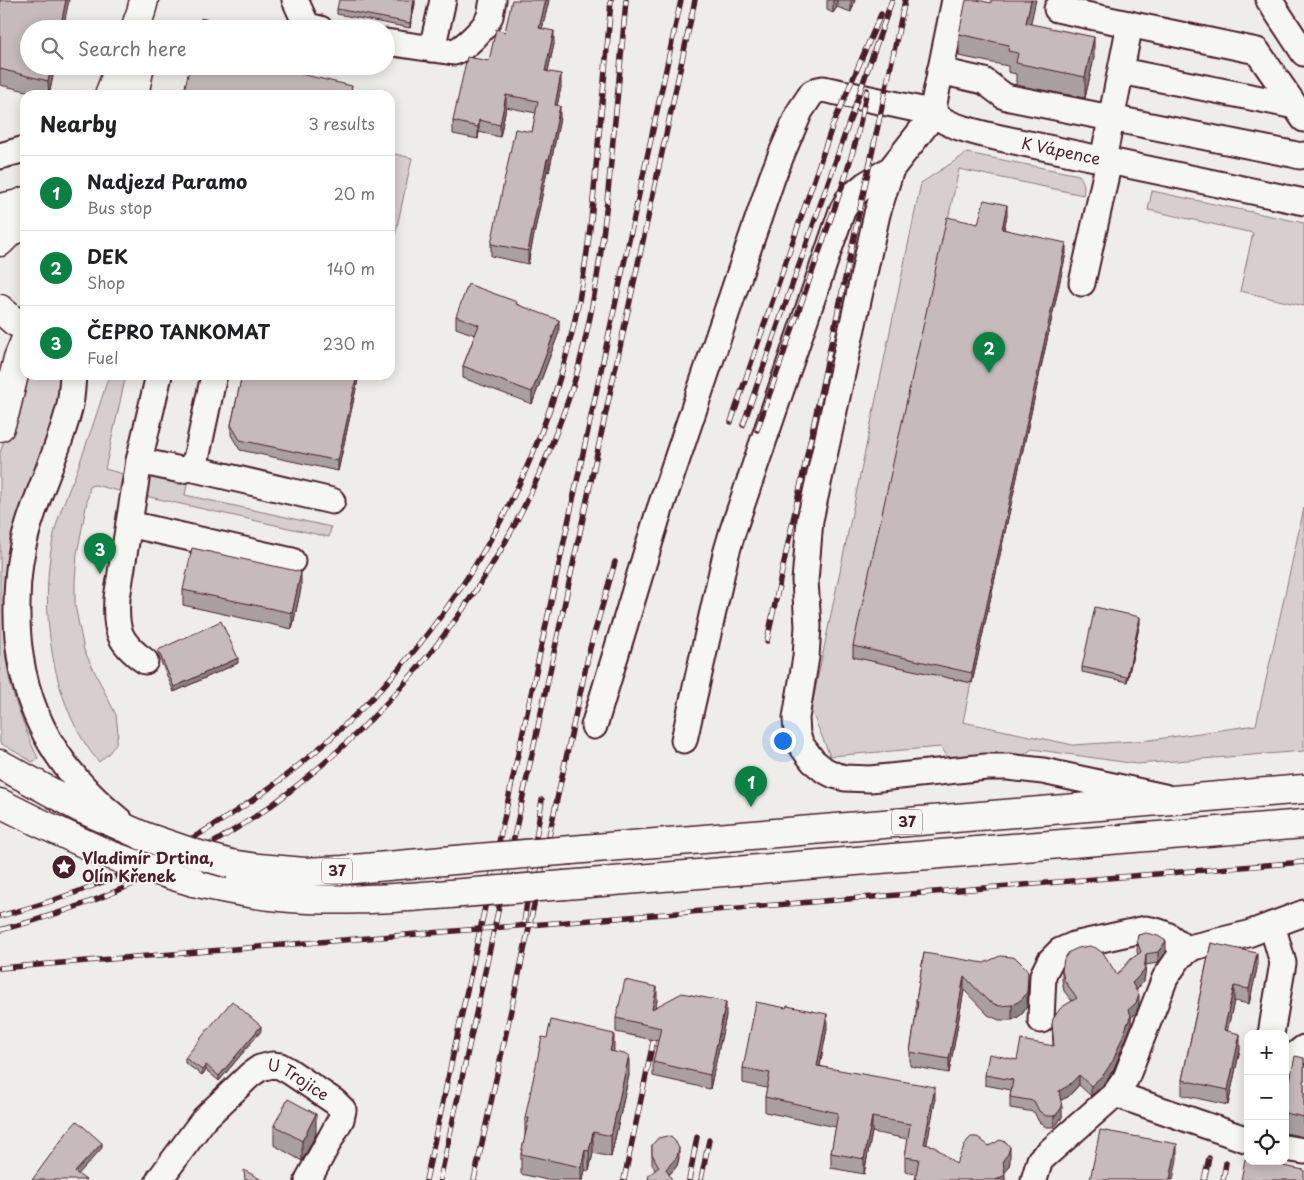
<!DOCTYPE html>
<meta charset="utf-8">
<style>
:root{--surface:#fff;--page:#f6f6f6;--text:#202124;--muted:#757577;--line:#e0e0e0;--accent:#0b8043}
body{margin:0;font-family:"Playpen Sans",sans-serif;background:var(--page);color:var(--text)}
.controls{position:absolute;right:15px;bottom:15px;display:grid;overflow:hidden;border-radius:10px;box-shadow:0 2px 12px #0003}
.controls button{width:45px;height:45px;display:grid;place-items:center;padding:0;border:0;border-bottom:1px solid var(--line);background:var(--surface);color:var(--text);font:25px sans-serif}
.you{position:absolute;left:782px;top:740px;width:18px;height:18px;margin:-12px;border:4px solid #fff;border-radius:50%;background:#1a73e8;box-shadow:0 0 0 8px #1a73e833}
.badge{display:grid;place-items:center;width:32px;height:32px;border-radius:50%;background:var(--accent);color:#fff;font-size:16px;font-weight:700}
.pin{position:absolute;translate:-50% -41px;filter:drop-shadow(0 1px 2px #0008)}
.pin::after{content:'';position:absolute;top:26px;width:18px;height:15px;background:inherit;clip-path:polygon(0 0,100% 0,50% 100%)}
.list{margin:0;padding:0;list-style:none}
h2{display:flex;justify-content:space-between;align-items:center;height:65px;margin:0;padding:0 20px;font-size:21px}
h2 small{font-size:16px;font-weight:400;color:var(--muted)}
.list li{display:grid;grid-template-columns:32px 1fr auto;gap:15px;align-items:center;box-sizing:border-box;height:75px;padding:0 20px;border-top:1px solid var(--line)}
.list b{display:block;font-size:19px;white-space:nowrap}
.list p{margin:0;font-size:16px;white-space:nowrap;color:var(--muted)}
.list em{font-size:16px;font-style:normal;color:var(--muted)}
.icon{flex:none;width:28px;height:28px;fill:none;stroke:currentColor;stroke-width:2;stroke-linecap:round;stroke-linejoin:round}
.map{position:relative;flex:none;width:1304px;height:1180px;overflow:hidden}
.search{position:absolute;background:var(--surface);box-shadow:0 2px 12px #0003;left:20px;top:20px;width:375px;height:55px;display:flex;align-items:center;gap:12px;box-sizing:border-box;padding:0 18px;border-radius:28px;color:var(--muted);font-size:19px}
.panel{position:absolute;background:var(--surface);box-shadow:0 2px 12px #0003;left:20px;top:90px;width:375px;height:290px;border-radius:15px}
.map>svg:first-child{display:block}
</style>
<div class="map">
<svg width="1304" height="1180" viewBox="0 0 1304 1180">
<rect width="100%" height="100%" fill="#efedea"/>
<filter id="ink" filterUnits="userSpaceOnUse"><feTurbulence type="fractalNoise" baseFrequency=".02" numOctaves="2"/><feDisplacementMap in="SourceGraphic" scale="10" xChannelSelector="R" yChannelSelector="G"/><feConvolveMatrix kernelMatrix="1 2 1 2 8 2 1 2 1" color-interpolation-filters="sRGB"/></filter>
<g filter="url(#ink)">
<g fill="#d7cfce" stroke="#90777c">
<path d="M390,153L412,158L393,245H390Z"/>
<path d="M967,153L1079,175C1084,182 1085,187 1083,195L959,169L853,656L971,683L963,722L1073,745L1150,740L1256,725L1304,508V751L1137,764L1032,749L1019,758L952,763L941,747L830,756L811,710L921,183Z"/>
<path d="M1152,191L1304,223V306L1240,291L1253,233L1148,210Z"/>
<path d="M25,375H66V380L7,576C2,614 2,656 13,693C15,703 20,713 23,722C27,734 32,746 38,758L33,762L0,743V453Z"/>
<path d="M109,375H126L105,469L123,474L119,491L95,485L90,486L77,554L75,581V605L84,650L116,715L118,733L116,743L110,752L99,762C49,705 37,598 56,526C61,508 69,490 76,473C88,440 99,408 109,375Z"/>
<path d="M151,471L188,480L185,495L331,527L329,537L145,496Z"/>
</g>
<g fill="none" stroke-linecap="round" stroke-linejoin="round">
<defs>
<g id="minor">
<path d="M295,0L307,26L320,29"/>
<path id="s1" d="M955,0L935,98C934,103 933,109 936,114C941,125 987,135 1000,138L1304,202"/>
<path d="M1269,0L1304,53"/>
<path d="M1057,9L1257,51L1304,119"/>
<path d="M386,42L454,52C466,47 485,28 490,16C491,11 492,5 493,0"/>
<path d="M432,49L443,0"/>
<path d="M940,71L984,81L1004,96L1010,98L1292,154L1300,156L1304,155"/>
<path d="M1121,71L1295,106"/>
<path d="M0,156L25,149"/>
<path d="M1103,160L1130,24"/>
<path d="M891,169L877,214L810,520L805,581L808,626L806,657L796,718L797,734L801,745L813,761L824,770L834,775L845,778L870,779L986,767H1008L1043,771L1164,797"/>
<path d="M1082,283L1109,161"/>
<path d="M73,375C72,386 72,398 69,409C59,449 40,487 28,527C20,552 17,579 17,605C15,696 50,765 120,821"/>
<path d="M139,461L181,470L190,468L332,501"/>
<path d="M190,468L196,459L214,375"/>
<path d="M129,524L292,561"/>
<path d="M145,661C118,642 115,629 117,598L139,461L159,375"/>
<path d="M594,726L657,518L772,178L782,153L800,111L812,93L818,90L823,89L935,113L891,169L865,185L853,195L848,200L842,211L733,530L726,554L684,740"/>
<path d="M1041,1020L1043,975L1050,961L1060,951L1074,945L1146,929C1167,932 1172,938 1187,951"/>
<path d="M1271,1034L1283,963L1272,925"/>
<path d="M1285,1063L1304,1048"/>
<path d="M1115,1094L1248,1140"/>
<path d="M1285,1148L1304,1151"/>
<path id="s2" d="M159,1180L204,1119L250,1075L260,1068L272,1065L280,1066L289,1071L335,1102L343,1110L341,1119L308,1180"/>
<path d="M1034,1180L1040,1160L1115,1094L1126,1078L1165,978L1180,956L1193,947L1248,934L1304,913"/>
</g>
<g id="major">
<path d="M135,29L141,12L144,0"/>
<path d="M109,95L120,66"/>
<path d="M134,95L140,66"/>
<path d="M0,208L19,204L25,201"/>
<path d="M0,242L10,232L25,224"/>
<path d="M0,309L15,322L25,326"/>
<path d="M0,427L5,412L18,358L25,341"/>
<path d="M0,764L80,808L143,836"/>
<path d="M0,803L36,821L107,854"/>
<path d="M571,850L1304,789"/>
<path d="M231,864L258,868L305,872L343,870L443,861"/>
<path d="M193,882C222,888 251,895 280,897C333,902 384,899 437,895"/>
<path d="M565,885L1304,824"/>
</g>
</defs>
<use href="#minor" stroke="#4a1f2b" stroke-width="29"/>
<use href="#major" stroke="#4a1f2b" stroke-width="31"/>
<use href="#minor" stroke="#f6f6f2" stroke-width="25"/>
<use href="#major" stroke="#f6f6f2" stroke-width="28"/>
<defs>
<g id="rail">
<path d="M731,422L832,127L881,14"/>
<path d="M743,425L892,0"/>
<path d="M757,430L845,178L857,137L867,90"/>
<path d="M767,641L905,0"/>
<path d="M0,916C278,845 498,623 569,345C585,283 592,219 597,155C602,104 607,52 611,0"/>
<path d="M524,923L533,857L542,800"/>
<path d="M0,930C87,908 170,872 245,823C273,806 298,785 323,764C427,674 508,561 556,433C564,412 572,391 578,369C598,294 606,217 613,140C618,93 622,47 626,0"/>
<path d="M0,968L1304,862"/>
<path d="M426,1180L681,0"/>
<path d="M440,1180L695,0"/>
<path d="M474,1180L590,648L615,562"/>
<path d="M624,1180L656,1028"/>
<path d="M689,1180L697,1137"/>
<path d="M701,1180L709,1140"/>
<path d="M1204,1180L1209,1158"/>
<path d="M1223,1180L1226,1163"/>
</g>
</defs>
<use href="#rail" stroke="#4a1f2b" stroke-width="5.5"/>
<use href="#rail" stroke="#f6f6f2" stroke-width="4" stroke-dasharray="11" stroke-linecap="butt"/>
<defs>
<g id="major-bridge">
<path d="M143,836L199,855L231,864"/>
<path d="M107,854L135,864L193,882"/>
<path d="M443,861L571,850"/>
<path d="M437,895L565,885"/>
</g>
</defs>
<use href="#major-bridge" stroke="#4a1f2b" stroke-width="31" stroke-linecap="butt"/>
<use href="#major-bridge" stroke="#f6f6f2" stroke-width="28"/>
</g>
<g fill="#aaa0a1" stroke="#4a1f2b">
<path d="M0,0L29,66H55L49,95H44L0,85Z"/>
<path d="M549,0L542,29L554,44L548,71L561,87L557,105L560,118L549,172L547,171L528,264L491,256V244L532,132L536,113L506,107L500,137L479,132L478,139L453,134V121L489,61Z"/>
<path d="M827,0H855L851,12L837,7L833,13L827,10Z"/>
<path d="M415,4L410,28L337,14V9Z"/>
<path d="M1031,24L1094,58L1085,98L1016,85V74L1008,72V66L959,56V34Z"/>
<path d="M287,66V71L352,95H184V91Z"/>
<path d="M1007,215L1004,229L1066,253L972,683L853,657V646L978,224Z"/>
<path d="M517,304L559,332L532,404L463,378V366L475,335L456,328V316Z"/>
<path d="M242,375H359L338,471L240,450L231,435V425Z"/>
<path d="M301,588L292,629L183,605V590Z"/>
<path d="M1140,623L1127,682L1082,672V667Z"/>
<path d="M158,650L238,663L174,692L158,655Z"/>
<path d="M1138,935L1166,952L1158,963L1146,965L1144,982L1136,990L1139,1005L1136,1013L1131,1018V1026L1113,1071L1110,1074V1076L1104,1084L1091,1096L1079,1085L1068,1097L1060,1100L1062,1117L1057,1124L1054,1127H1046L1039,1122L1034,1112L1010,1108V1097L1011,1090L985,1085V1075L1017,1060L1053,1046L1052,1024L1072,1001L1064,991L1062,980V970L1117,975L1138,954L1137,952Z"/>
<path d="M1211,943L1257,968L1249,1004L1234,1001L1227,1031L1240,1049L1228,1105L1182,1095V1080Z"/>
<path d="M924,953L1028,987L1027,1006L1023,1013L1018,1017L1012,1020H999L988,1015L964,990L949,1073L910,1066V1052L916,1016V1001Z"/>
<path d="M657,1001L655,1007L726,1016L710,1089L653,1076V1062L658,1041L616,1032V1018Z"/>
<path d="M786,1008L827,1028L820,1066L935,1102L926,1145L956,1164L989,1146L1010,1162L1008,1169L1004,1173L1005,1180L916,1174L905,1172V1157L908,1139L872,1132L864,1174L831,1168V1153L836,1127L765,1112V1097L767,1088L743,1083V1068Z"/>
<path d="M261,1031L219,1081L206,1070L202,1075L185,1063V1058Z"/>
<path d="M614,1052L629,1075L611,1157L593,1153L589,1171L585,1170L583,1180H547L521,1174V1154L525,1138V1118Z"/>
<path d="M1304,1058V1137L1285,1133V1080L1290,1081Z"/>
<path d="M274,1125L316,1134L302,1161L274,1145Z"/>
<path d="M652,1145L679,1158L677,1166L670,1174L655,1170L652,1164Z"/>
</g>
<g fill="#8b8283" stroke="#4a1f2b">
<path d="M66,0H69L63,29H60Z"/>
<path d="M415,0V4L410,28V23Z"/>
<path d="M546,0H549L539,41V28Z"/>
<path d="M833,0H837V7L833,13Z"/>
<path d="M851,0H855L851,12Z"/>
<path d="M1031,0H1036L1026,44V23Z"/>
<path d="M554,31V44L545,83V71Z"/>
<path d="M1094,37V58L1085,98V77Z"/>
<path d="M52,66H55L49,95L48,81Z"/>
<path d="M285,66H287V70L284,85V70Z"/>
<path d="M561,74V87L555,117V105Z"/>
<path d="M506,95V107L500,137V125Z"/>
<path d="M560,106V118L549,172V159Z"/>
<path d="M479,120V132L478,139V127Z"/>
<path d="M547,159V171L528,264V251Z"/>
<path d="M1007,205V215L1002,239V229Z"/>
<path d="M1066,243V253L972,683V673Z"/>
<path d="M559,320V332L532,404V392Z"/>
<path d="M357,375H359L338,471V461Z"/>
<path d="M301,572V588L292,629V613Z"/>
<path d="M1140,617V623L1127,682V677Z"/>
<path d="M238,658V663L174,692V687Z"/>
<path d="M1166,941V952L1158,963V952Z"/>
<path d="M1257,953V968L1249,1004V989Z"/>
<path d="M1146,954V965L1144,982L1132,994V983Z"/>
<path d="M1028,973L1027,1006L1023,1013L1018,1017L1012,1020V1005Z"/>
<path d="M964,976V990L949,1073V1059Z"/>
<path d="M1234,986V1001L1224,1046V1030Z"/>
<path d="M657,987V1001L652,1023V1009Z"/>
<path d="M1139,995V1005L1136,1013L1131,1018V1026L1113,1071L1110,1074V1076L1104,1084L1091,1096V1086L1110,1064L1128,1010Z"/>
<path d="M726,1002V1016L710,1089V1075Z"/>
<path d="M827,1014V1028L817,1081V1066Z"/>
<path d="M261,1026V1031L219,1081V1076Z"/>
<path d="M614,1034V1054L610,1051Z"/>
<path d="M1240,1034V1049L1228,1105V1090Z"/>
<path d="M629,1055V1075L611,1157V1136Z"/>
<path d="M206,1065V1070L202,1075V1070Z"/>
<path d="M1079,1075V1085L1068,1097L1059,1101V1091Z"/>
<path d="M935,1087V1102L924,1159V1144Z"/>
<path d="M1062,1107V1117L1057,1124L1054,1127V1116Z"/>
<path d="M316,1114V1134L302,1161V1141Z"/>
<path d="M872,1117V1132L864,1174V1159Z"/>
<path d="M593,1132V1153L589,1171V1151Z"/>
<path d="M102,1143V1148L75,1178V1172Z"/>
<path d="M1177,1144V1159L1173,1180H1170Z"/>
<path d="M1010,1147V1162L1008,1169L1003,1175V1160Z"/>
<path d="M679,1148V1158L677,1166L666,1178V1169Z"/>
<path d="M585,1150V1170L583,1180H581V1167Z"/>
<path d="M1005,1175V1180H996Z"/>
</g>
<g fill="#c6babb" stroke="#4a1f2b">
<path d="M0,0H66L60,29H29V66H52L48,81L0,69Z"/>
<path d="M339,0H414L410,23L337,9Z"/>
<path d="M512,0H546L539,28L554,31L545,71L561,74L555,105L560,106L549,159H547L528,251L491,244L515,129L532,132L538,101L506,95L500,125L479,120L478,127L453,121L467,57L489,61L496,29L505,32Z"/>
<path d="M966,0H977L991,3V0H1031L1026,23L1094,37L1085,77L1016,63L1018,53L1008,51L1009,45L959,34Z"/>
<path d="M201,18L238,27V29H199Z"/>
<path d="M190,66H285L284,70L352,86L350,95H200L184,91Z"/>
<path d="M984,200L1007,205L1002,229L1066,243L972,673L853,646L947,217L978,224Z"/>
<path d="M468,284L517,302L516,304L559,320L532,392L463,366L479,325L456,316Z"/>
<path d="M242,375H357L338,461L240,440L231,425Z"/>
<path d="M192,548L301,572L292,613L183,590Z"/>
<path d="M1095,607L1140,617L1127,677L1082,667Z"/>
<path d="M221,621L238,658L174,687L158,650Z"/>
<path d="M1146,933L1158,936L1166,941L1158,952L1146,954L1144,971L1132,983L1139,995L1136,1003L1128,1010L1131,1015L1113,1061L1110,1064V1065L1104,1074L1091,1086L1079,1075L1068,1086L1059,1091L1062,1107L1057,1114L1054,1116H1046L1039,1111L1034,1101L1010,1097L1013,1080L985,1075L989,1054L1017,1060L1021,1040L1054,1046L1052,1024L1053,1019L1059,1010L1062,1007L1077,998L1064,980L1062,970L1064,959L1069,952L1078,948L1090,946L1096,948L1104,954L1117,975L1131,959L1141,952L1137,941L1138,935Z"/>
<path d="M1211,943L1257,953L1249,989L1234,986L1224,1030L1240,1034L1228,1090L1182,1080Z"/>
<path d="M924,953L984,963L1000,956L1012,957L1017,959L1026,968L1028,973L1027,992L1023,998L1018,1002L1012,1005L999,1006L988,1001L964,976L949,1059L910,1052L918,1002L916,1001Z"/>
<path d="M625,980L657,987L652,1009L682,993L726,1002L710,1075L653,1062L661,1028L616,1018Z"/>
<path d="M232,1001L261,1026L219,1076L206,1065L202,1070L185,1058L209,1028Z"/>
<path d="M756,1002L786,1008L787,1006L827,1014L817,1066L935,1087L924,1144L934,1146L956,1164L967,1141L971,1137H977L979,1138L989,1146L1000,1140L1006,1142L1010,1147L1008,1154L1003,1160L1005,1175L996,1180H915L919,1159L905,1157L910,1124L872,1117L864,1159L831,1153L838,1113L765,1097L770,1073L743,1068Z"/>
<path d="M551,1020L614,1034L610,1051L629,1055L611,1136L593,1132L589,1151L585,1150L581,1167L521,1154L529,1118H525L542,1037L547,1038Z"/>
<path d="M1295,1056L1304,1058V1117L1285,1113V1080L1290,1081Z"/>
<path d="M288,1099L316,1114L302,1141L274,1125Z"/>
<path d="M77,1121L102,1143L75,1172L86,1180H32L68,1131Z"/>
<path d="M1100,1130L1177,1144L1170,1180H1090Z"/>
<path d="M667,1136L672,1138L675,1141L679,1148L677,1157L666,1169L672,1180H648L649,1175L659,1167L652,1154V1145L658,1138Z"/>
<path d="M1245,1159H1248V1161H1257L1304,1170V1180H1241Z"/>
<path d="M244,1170L262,1180H245Z"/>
</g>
</g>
<defs>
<symbol id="sight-disc" viewBox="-11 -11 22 22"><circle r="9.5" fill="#4a1f2b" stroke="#f6f6f2"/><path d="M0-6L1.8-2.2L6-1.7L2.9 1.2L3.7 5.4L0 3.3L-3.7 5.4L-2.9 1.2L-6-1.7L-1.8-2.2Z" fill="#fff"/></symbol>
</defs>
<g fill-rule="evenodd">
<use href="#sight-disc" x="50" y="853" width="28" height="28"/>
</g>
<g text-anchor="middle" stroke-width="4" stroke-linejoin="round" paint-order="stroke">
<g fill="#f6f6f2" stroke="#7e6067" stroke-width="1">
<rect x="892" y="809.5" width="30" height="25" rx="4"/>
<rect x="322" y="858.5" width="30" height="25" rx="4"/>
</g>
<g font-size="15" font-weight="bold" fill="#4a1f2b">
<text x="907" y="827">37</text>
<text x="337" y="876">37</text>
</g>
<g font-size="16" fill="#4a1f2b" stroke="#f6f6f2">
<text dy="6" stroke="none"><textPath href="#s1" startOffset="248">K Vápence</textPath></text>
<text dy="6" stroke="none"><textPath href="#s2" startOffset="194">U Trojice</textPath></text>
</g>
<g font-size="16" font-weight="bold" fill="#4a1f2b" stroke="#f6f6f2" text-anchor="start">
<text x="82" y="864">Vladimír Drtina,<tspan x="82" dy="18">Olín Křenek</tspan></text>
</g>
</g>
</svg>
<div class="controls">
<button>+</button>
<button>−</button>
<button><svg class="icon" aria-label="locate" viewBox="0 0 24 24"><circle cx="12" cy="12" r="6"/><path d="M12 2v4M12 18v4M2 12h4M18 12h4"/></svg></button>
</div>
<div class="you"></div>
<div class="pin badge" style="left:751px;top:807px">1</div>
<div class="pin badge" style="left:989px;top:373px">2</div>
<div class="pin badge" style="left:100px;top:574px">3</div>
<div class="search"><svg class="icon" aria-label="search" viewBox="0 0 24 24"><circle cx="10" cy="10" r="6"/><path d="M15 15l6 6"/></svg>Search here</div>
<section class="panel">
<h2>Nearby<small>3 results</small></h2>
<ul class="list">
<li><span class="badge">1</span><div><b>Nadjezd Paramo</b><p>Bus stop</p></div><em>20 m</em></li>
<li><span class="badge">2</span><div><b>DEK</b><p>Shop</p></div><em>140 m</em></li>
<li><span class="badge">3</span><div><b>ČEPRO TANKOMAT</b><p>Fuel</p></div><em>230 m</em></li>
</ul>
</section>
</div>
